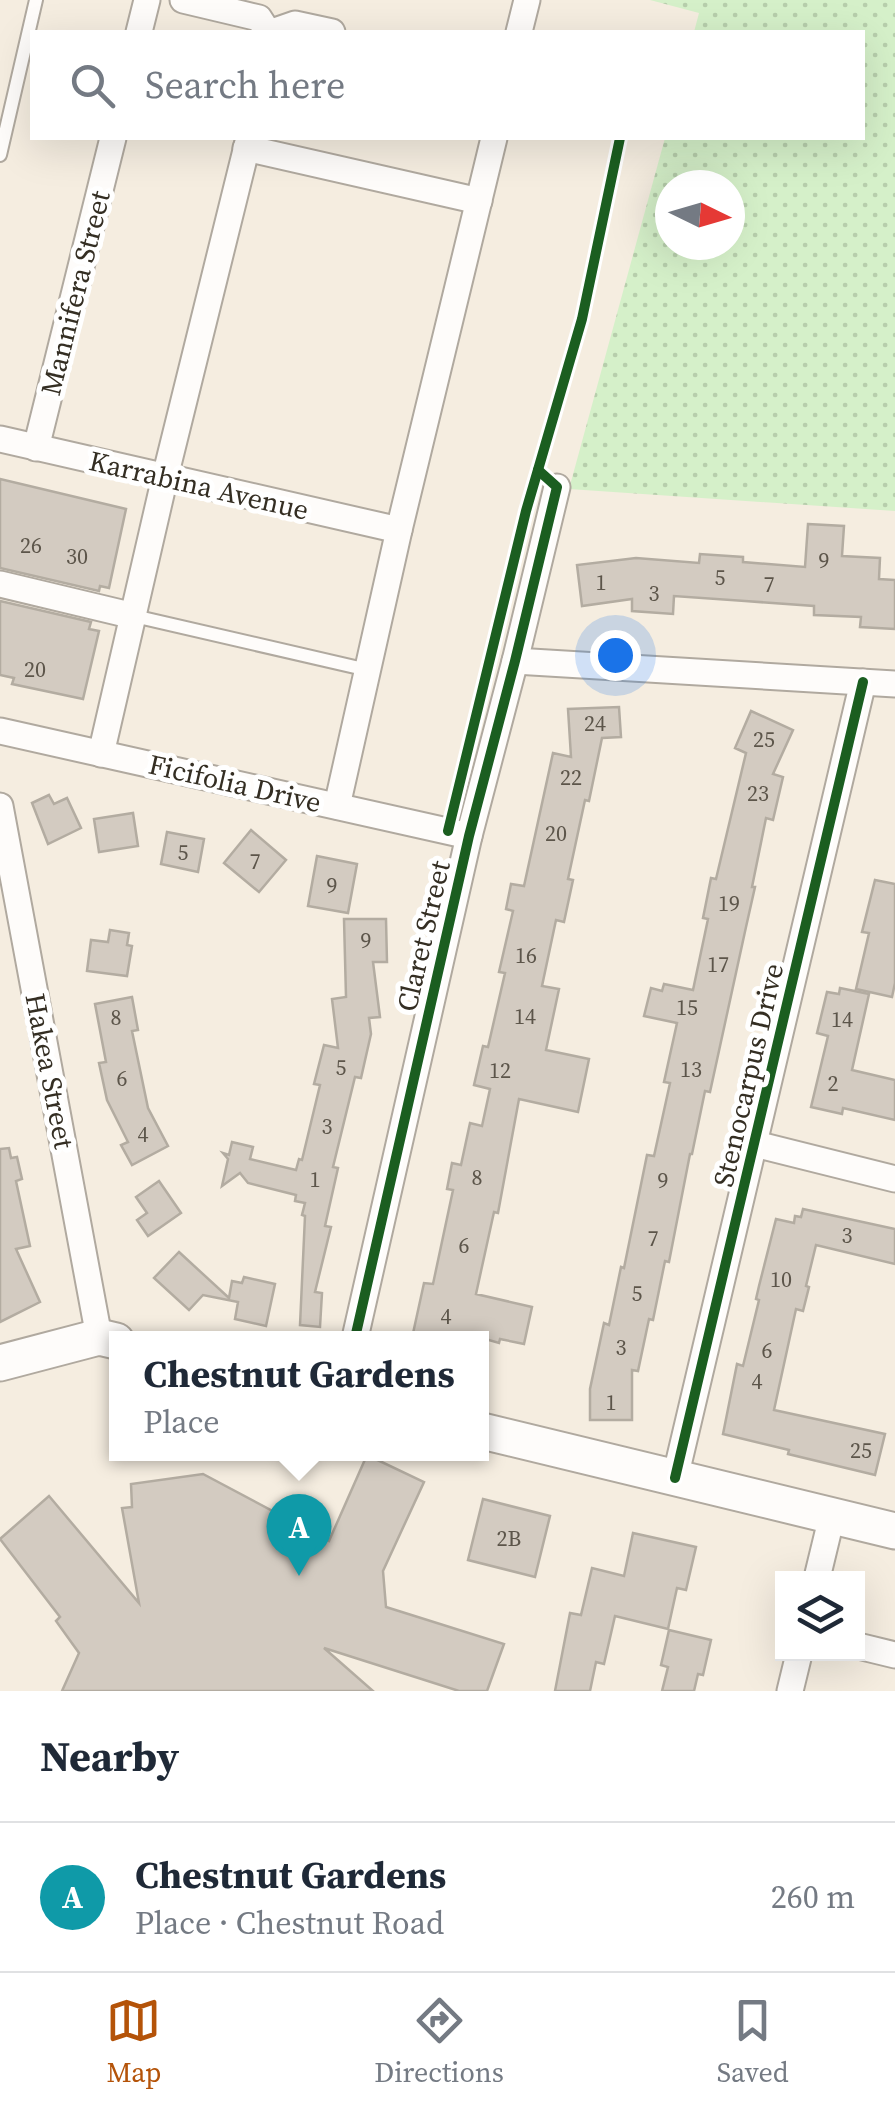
<!DOCTYPE html>
<meta charset="utf-8">
<style>
:root{--surface:#fff;--page:#f2f2f3;--text:#1f2937;--muted:#747a83;--line:#e0e1e3;--accent:#b45309}
body{margin:0;font-family:"Source Serif 4",serif;background:var(--page);color:var(--text)}
.controls{position:absolute;right:30px;bottom:30px;display:grid;overflow:hidden;border-radius:0px;box-shadow:0 10px 40px #0002}
.controls button{width:90px;height:90px;display:grid;place-items:center;padding:0;border:0;border-bottom:2px solid var(--line);background:var(--surface);color:var(--text);font:50px sans-serif}
.compass{position:absolute;left:655px;top:170px;width:90px;height:90px;border-radius:50%;background:var(--surface);box-shadow:0 10px 40px #0002;rotate:95deg}
.you{position:absolute;left:615px;top:655px;width:35px;height:35px;margin:-25px;border:8px solid #fff;border-radius:50%;background:#1a73e8;box-shadow:0 0 0 15px #1a73e833}
.badge{display:grid;place-items:center;width:65px;height:65px;border-radius:50%;background:var(--accent);color:#fff;font-size:32px;font-weight:700}
.pin{position:absolute;translate:-50% -82px;filter:drop-shadow(0 2px 5px #0008)}
.pin::after{content:'';position:absolute;top:52px;width:35px;height:30px;background:inherit;clip-path:polygon(0 0,100% 0,50% 100%)}
.popup{position:absolute;left:109px;top:1331px;width:380px;height:130px;box-sizing:border-box;display:grid;place-content:center;border-radius:0px;background:var(--surface);filter:drop-shadow(0 2px 8px #0005);font-size:32px;white-space:nowrap;color:var(--muted)}
.popup b{font-size:38px;color:var(--text)}
.popup::after{content:'';position:absolute;left:50%;top:100%;margin-left:-20px;border:20px solid transparent;border-top-color:var(--surface)}
.list{margin:0;padding:0;list-style:none}
h2{display:flex;justify-content:space-between;align-items:center;height:130px;margin:0;padding:0 40px;font-size:42px}
h2 small{font-size:32px;font-weight:400;color:var(--muted)}
.list li{display:grid;grid-template-columns:65px 1fr auto;gap:30px;align-items:center;box-sizing:border-box;height:150px;padding:0 40px;border-top:2px solid var(--line)}
.list b{display:block;font-size:38px;white-space:nowrap}
.list p{margin:0;font-size:32px;white-space:nowrap;color:var(--muted)}
.list em{font-size:32px;font-style:normal;color:var(--muted)}
.icon{flex:none;width:55px;height:55px;fill:none;stroke:currentColor;stroke-width:2;stroke-linecap:round;stroke-linejoin:round}
.map{position:relative;flex:none;width:895px;height:1691px;overflow:hidden}
.search{position:absolute;background:var(--surface);box-shadow:0 10px 40px #0002;left:30px;right:30px;top:30px;height:110px;display:flex;align-items:center;gap:25px;box-sizing:border-box;padding:0 35px;border-radius:0px;color:var(--muted);font-size:38px}
.sheet{height:280px;background:var(--surface)}
nav{display:flex;justify-content:space-around;align-items:center;box-sizing:border-box;height:140px;border-top:2px solid var(--line);background:var(--surface);font-size:28px;color:var(--muted)}
nav a{display:grid;justify-items:center;gap:5px}
nav .on{color:var(--accent)}
.map>svg:first-child{display:block}
</style>
<div class="map">
<svg width="895" height="1691" viewBox="0 0 895 1691">
<defs>
<pattern id="grass-dots" width="8" height="8" patternUnits="userSpaceOnUse" patternTransform="scale(2.5)"><rect width="8" height="8" fill="#d5f0c9"/><path d="M2 2h.1M6 6h.1" fill="none" stroke="#b7ceac" stroke-width="1.8" stroke-linecap="round"/></pattern>
</defs>
<rect width="100%" height="100%" fill="#f5ede0"/>
<path fill="url(#grass-dots)" fill-rule="evenodd" d="M650,0H895V511L569,489L665,138H862V32H694L699,13ZM670,185H730V245H670Z"/>
<g fill="#d3cbc1" stroke="#b3aca1" stroke-width="2.5">
<path d="M0,479L126,509L109,588L100,586L99,591L0,568Z"/>
<path d="M808,524L844,526L842,556L880,558L879,579L895,580V629L860,627L861,617L814,615V606L745,601L674,596L673,614L632,611V599L582,606L577,565L636,558L699,563L700,554L743,557V562L805,567Z"/>
<path d="M0,601L91,622L89,629L99,631L83,699L12,684L14,678L0,675Z"/>
<path d="M619,707L621,737L602,738L589,801L585,800L568,879L573,880L564,922L556,920L542,986L559,989L546,1050L589,1059L578,1112L519,1099L498,1213L494,1212L476,1294L532,1307L524,1344L500,1339L499,1343L482,1338H412L424,1283L433,1284L453,1190L447,1189L452,1163L461,1165L470,1123L482,1126L490,1089L474,1085L483,1046L488,1047L505,973L499,972L513,911L506,909L511,884L524,886L553,753L571,757L568,709Z"/>
<path d="M751,711L793,730L773,774L783,777L773,820L766,818L752,887H755L746,927L710,1092L705,1091L692,1154H690L669,1262L665,1261L653,1320L649,1319L638,1371L632,1370V1420H590V1389L604,1323L609,1325L621,1267L624,1268L647,1155L654,1156L670,1083L664,1082L677,1023L644,1016L651,988L662,991L664,984L693,990L708,919L703,918L711,878L716,879L746,753L735,748Z"/>
<path d="M49,795L54,804L67,798L81,828L48,844L32,803Z"/>
<path d="M133,813L138,846L99,852L94,819Z"/>
<path d="M251,830L286,860L259,892L224,863Z"/>
<path d="M167,832L204,839L198,872L161,864Z"/>
<path d="M317,856L357,864L348,913L308,906Z"/>
<path d="M875,880L895,884V983L892,997L856,989L869,933L862,932Z"/>
<path d="M344,919H386L387,962H373L380,1017L369,1018L371,1034L361,1078L355,1077L333,1167L338,1168L325,1226L331,1227L315,1292L322,1293L320,1327L300,1325L305,1216L302,1215L305,1203L295,1201L296,1195L248,1183L240,1173L222,1186L228,1159L223,1153L229,1155L232,1142L253,1147L250,1159L296,1170L299,1159L302,1160L320,1085L314,1084L324,1045L338,1048L332,999L346,997Z"/>
<path d="M110,930L129,933L127,945L132,946L127,976L87,971L91,940L108,942Z"/>
<path d="M840,988L869,994L852,1070L895,1080V1120L843,1108L842,1114L811,1107L828,1036L817,1033L827,992L839,994Z"/>
<path d="M132,997L138,1030L132,1031L148,1108L168,1146L132,1165L121,1145L128,1142L107,1100L99,1063L106,1062L95,1004Z"/>
<path d="M9,1148L11,1158L17,1157L22,1179L16,1181L30,1246L16,1249L40,1302L0,1322V1149Z"/>
<path d="M159,1181L181,1213L148,1236L137,1220L147,1213L136,1197Z"/>
<path d="M803,1209L895,1229V1264L816,1245L806,1286L809,1287L803,1311L796,1309L774,1410L885,1434L875,1475L788,1454L789,1450L723,1434L737,1364L743,1366L759,1300L756,1299L759,1286L776,1219L794,1223L795,1216L801,1217Z"/>
<path d="M179,1252L229,1298L232,1281L242,1283L244,1277L275,1284L266,1326L235,1319L238,1302L203,1295L189,1310L154,1278Z"/>
<path d="M367,1455L424,1482L383,1571L386,1607L504,1644L487,1691H459L324,1648L373,1691H62L79,1653L56,1621L60,1617L0,1539L49,1496L139,1603L122,1508L132,1507L131,1484L203,1474L329,1541Z"/>
<path d="M483,1499L550,1516L535,1577L468,1560Z"/>
<path d="M633,1533L696,1547L686,1590L677,1588L668,1629L615,1616L604,1664L596,1662L590,1691H555L570,1613L581,1615L592,1568L624,1576Z"/>
<path d="M669,1630L711,1640L703,1675L698,1674L694,1691H662L668,1667L661,1665Z"/>
</g>
<g fill="none" stroke-linecap="round" stroke-linejoin="round">
<defs>
<g id="lane">
<path d="M0,155L36,0"/>
<path d="M134,616L368,670"/>
</g>
<g id="street">
<path d="M183,0L259,18L268,32"/>
<path d="M139,32L147,0"/>
<path d="M272,32L295,24L332,32"/>
<path d="M519,32L527,0"/>
<path d="M246,148L479,201"/>
<path d="M0,439L399,530"/>
<path d="M36,448L113,138"/>
<path d="M0,584L134,616"/>
<path d="M515,661L895,684"/>
<path d="M0,731L469,836"/>
<path d="M101,754L165,477L249,138"/>
<path d="M0,806L99,1337"/>
<path d="M337,806L399,530L494,138"/>
<path d="M755,1144L895,1179"/>
<path d="M355,1338L469,836L515,661L557,487"/>
<path d="M675,1478L863,682"/>
<path d="M817,1578L832,1516"/>
<path d="M858,1646L895,1655"/>
<path d="M790,1691L799,1654"/>
</g>
<g id="secondary">
<path d="M0,1363L99,1337L116,1341"/>
<path d="M482,1431L895,1531"/>
</g>
</defs>
<use href="#lane" stroke="#b0a99f" stroke-width="16"/>
<use href="#street" stroke="#b0a99f" stroke-width="29"/>
<use href="#secondary" stroke="#b0a99f" stroke-width="39"/>
<use href="#lane" stroke="#fefcfa" stroke-width="12"/>
<use href="#street" stroke="#fefcfa" stroke-width="25"/>
<use href="#secondary" stroke="#fefcfa" stroke-width="35"/>
<defs>
<g id="cycleway">
<path d="M448,831L526,511L582,319L620,138"/>
<path d="M355,1338L469,836L515,661L557,487L538,470"/>
<path d="M675,1478L863,682"/>
</g>
</defs>
<use href="#cycleway" stroke="#fff" stroke-width="16"/>
<use href="#cycleway" stroke="#1b5e20" stroke-width="10"/>
</g>
<g text-anchor="middle" stroke-width="10" stroke-linejoin="round" paint-order="stroke">
<g font-size="22" fill="#5c554a">
<text x="31" y="553">26</text>
<text x="77" y="564">30</text>
<text x="824" y="568">9</text>
<text x="720" y="585">5</text>
<text x="601" y="590">1</text>
<text x="769" y="592">7</text>
<text x="654" y="601">3</text>
<text x="35" y="677">20</text>
<text x="595" y="731">24</text>
<text x="764" y="747">25</text>
<text x="571" y="785">22</text>
<text x="758" y="801">23</text>
<text x="556" y="841">20</text>
<text x="183" y="860">5</text>
<text x="255" y="869">7</text>
<text x="332" y="893">9</text>
<text x="729" y="911">19</text>
<text x="366" y="948">9</text>
<text x="526" y="963">16</text>
<text x="718" y="972">17</text>
<text x="687" y="1015">15</text>
<text x="525" y="1024">14</text>
<text x="116" y="1025">8</text>
<text x="842" y="1027">14</text>
<text x="341" y="1075">5</text>
<text x="691" y="1077">13</text>
<text x="500" y="1078">12</text>
<text x="122" y="1086">6</text>
<text x="833" y="1091">2</text>
<text x="327" y="1134">3</text>
<text x="143" y="1142">4</text>
<text x="477" y="1185">8</text>
<text x="315" y="1187">1</text>
<text x="663" y="1188">9</text>
<text x="847" y="1243">3</text>
<text x="653" y="1246">7</text>
<text x="464" y="1253">6</text>
<text x="781" y="1287">10</text>
<text x="637" y="1301">5</text>
<text x="446" y="1324">4</text>
<text x="621" y="1355">3</text>
<text x="767" y="1358">6</text>
<text x="757" y="1389">4</text>
<text x="611" y="1410">1</text>
<text x="861" y="1458">25</text>
<text x="509" y="1546">2B</text>
</g>
<g font-size="28" fill="#342e23" stroke="#fff">
<text transform="translate(75 293) rotate(-76)" y="10">Mannifera Street</text>
<text transform="translate(199 485) rotate(13)" y="10">Karrabina Avenue</text>
<text transform="translate(235 783) rotate(13)" y="10">Ficifolia Drive</text>
<text transform="translate(423 936) rotate(-77)" y="10">Claret Street</text>
<text transform="translate(50 1071) rotate(79)" y="10">Hakea Street</text>
<text transform="translate(748 1075) rotate(-77)" y="10">Stenocarpus Drive</text>
</g>
</g>
</svg>
<div class="controls">
<button><svg class="icon" aria-label="layers" viewBox="0 0 24 24"><path d="M12 4l9 5-9 5-9-5zM3 14l9 5 9-5"/></svg></button>
</div>
<svg class="compass" viewBox="-18 -18 36 36"><path d="M0-13l5 13h-10z" fill="#e53935"/><path d="M0 13l5-13h-10z" fill="#747a83"/></svg>
<div class="you"></div>
<div class="pin badge" style="left:299px;top:1576px;background:#0f9aa8">A</div>
<div class="popup"><b>Chestnut Gardens</b>Place</div>
<div class="search"><svg class="icon" aria-label="search" viewBox="0 0 24 24"><circle cx="10" cy="10" r="6"/><path d="M15 15l6 6"/></svg>Search here</div>
</div>
<section class="sheet">
<h2>Nearby<small></small></h2>
<ul class="list">
<li><span class="badge" style="background:#0f9aa8">A</span><div><b>Chestnut Gardens</b><p>Place · Chestnut Road</p></div><em>260 m</em></li>
</ul>
</section>
<nav>
<a class="on"><svg class="icon" aria-label="map" viewBox="0 0 24 24"><path d="M3 6l6-2 6 2 6-2v14l-6 2-6-2-6 2zM9 4v14M15 6v14"/></svg>Map</a>
<a><svg class="icon" aria-label="directions" viewBox="0 0 24 24"><path d="M12 3l9 9-9 9-9-9zM9 14v-3h6M13 9l2 2-2 2"/></svg>Directions</a>
<a><svg class="icon" aria-label="saved" viewBox="0 0 24 24"><path d="M7 4h10v16l-5-4-5 4z"/></svg>Saved</a>
</nav>
